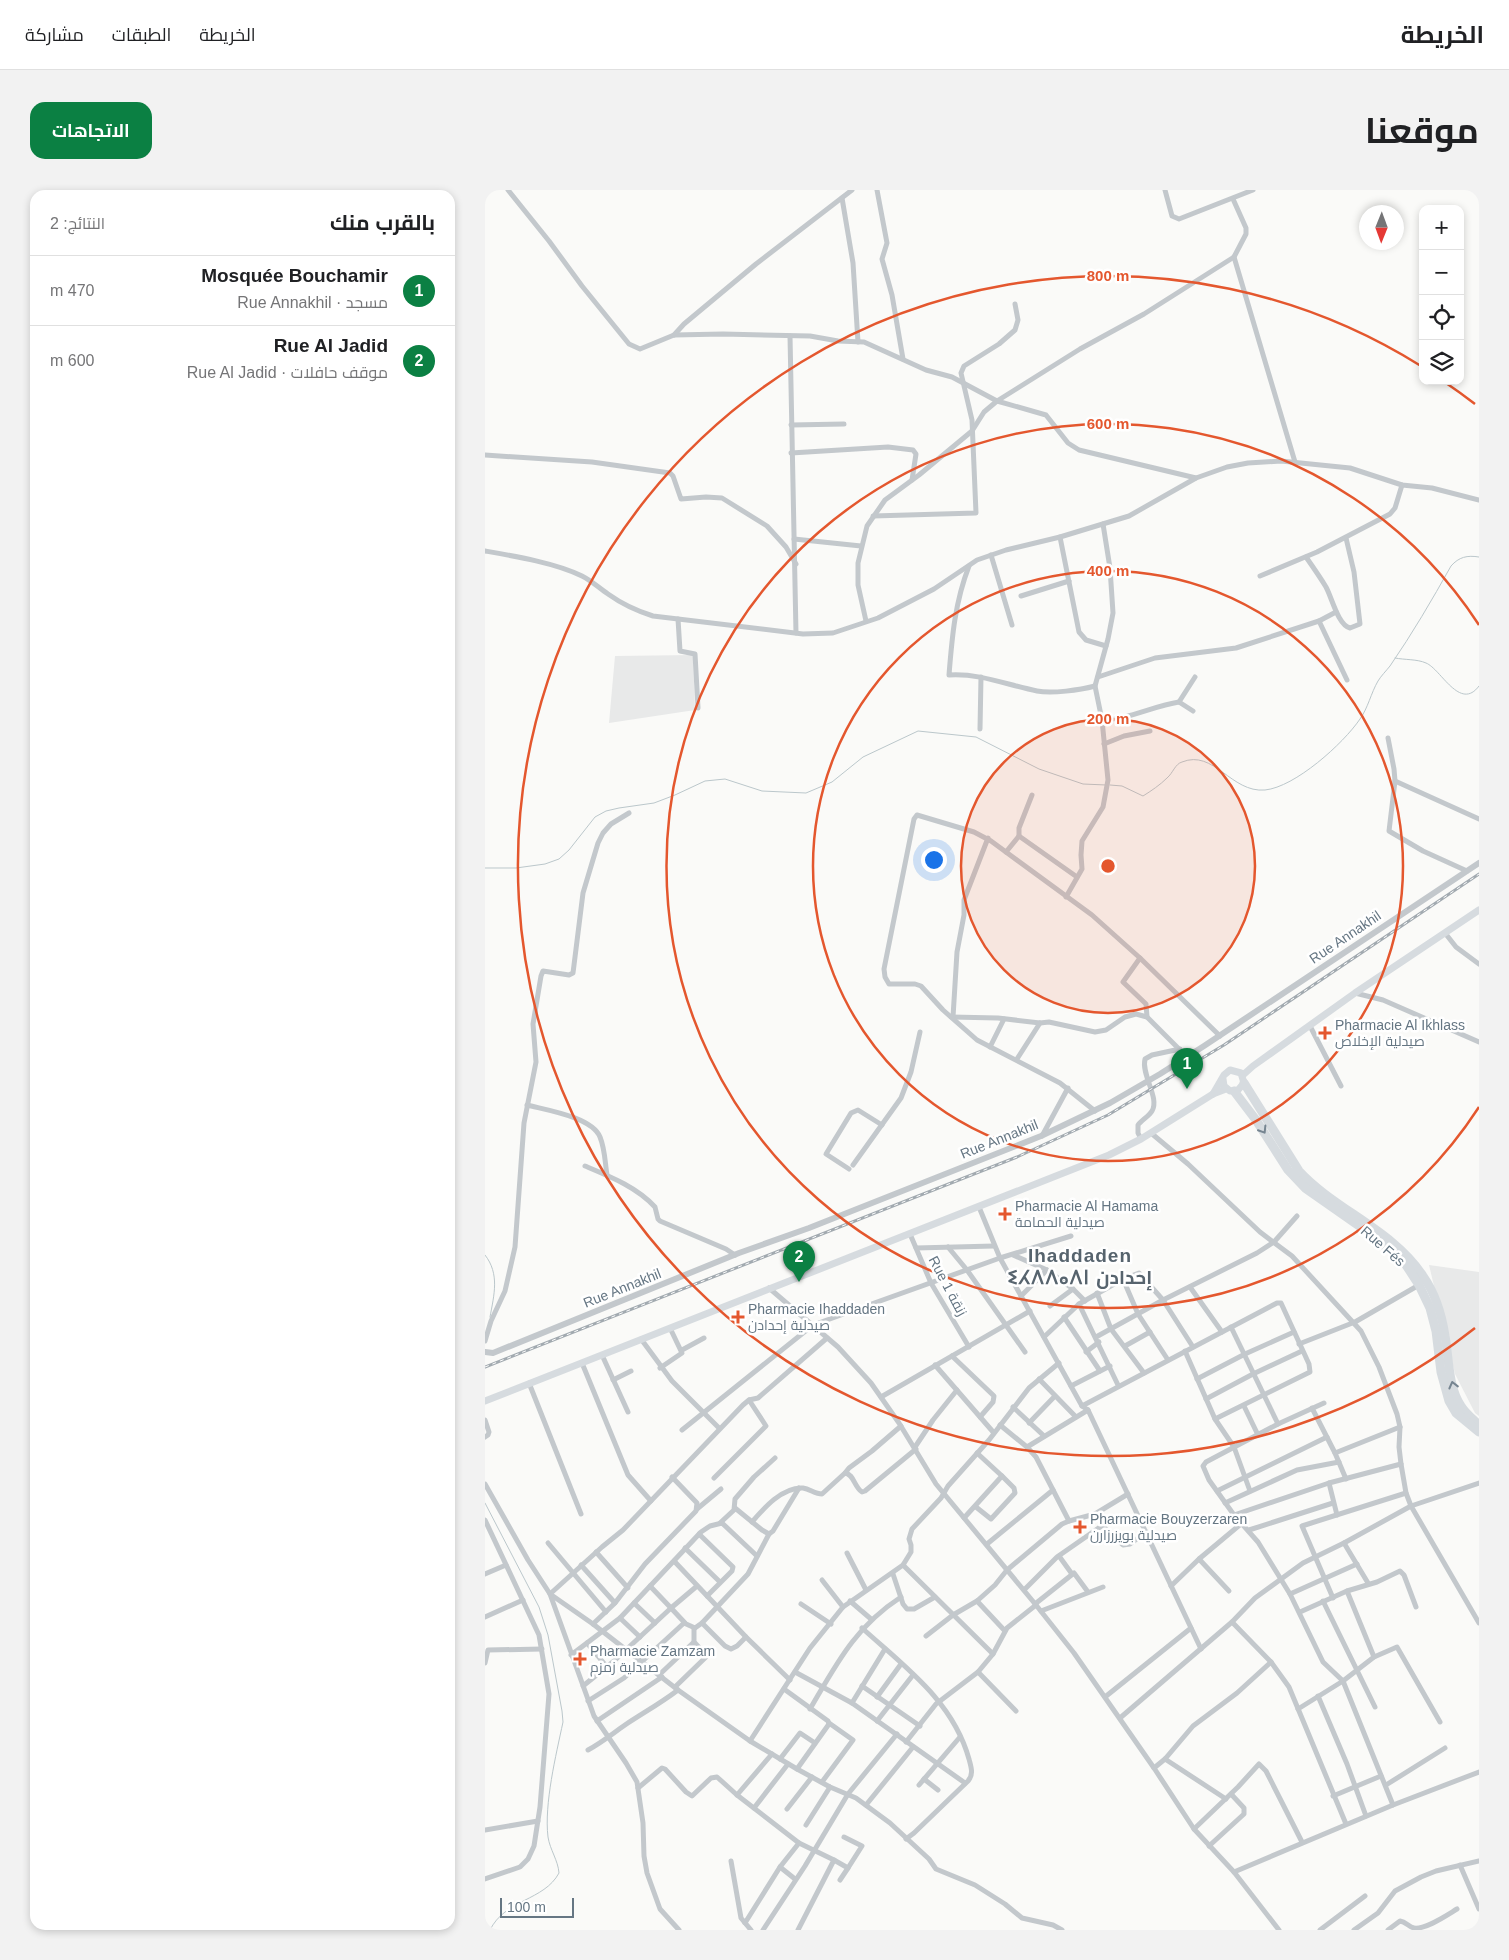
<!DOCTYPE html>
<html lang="ar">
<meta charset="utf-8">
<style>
:root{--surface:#fff;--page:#f2f2f2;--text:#202124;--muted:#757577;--line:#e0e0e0;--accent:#0b8043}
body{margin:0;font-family:Helvetica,Cairo,"Noto Sans Tifinagh",sans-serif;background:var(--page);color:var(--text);direction:rtl}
.controls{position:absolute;right:15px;top:15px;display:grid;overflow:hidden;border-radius:10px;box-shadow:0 2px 8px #0003}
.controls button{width:45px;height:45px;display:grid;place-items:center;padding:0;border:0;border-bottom:1px solid var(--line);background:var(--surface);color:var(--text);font:25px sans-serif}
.compass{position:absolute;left:874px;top:15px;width:45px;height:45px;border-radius:50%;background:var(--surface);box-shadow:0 2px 8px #0003;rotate:181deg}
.scale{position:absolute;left:15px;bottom:12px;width:74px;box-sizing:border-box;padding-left:5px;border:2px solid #657683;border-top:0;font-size:14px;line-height:18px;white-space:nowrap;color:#657683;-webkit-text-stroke:4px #fff;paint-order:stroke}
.you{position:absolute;left:448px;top:669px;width:18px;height:18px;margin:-12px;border:4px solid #fff;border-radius:50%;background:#1a73e8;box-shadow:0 0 0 8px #1a73e833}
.badge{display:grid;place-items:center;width:32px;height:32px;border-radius:50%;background:var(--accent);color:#fff;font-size:16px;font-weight:700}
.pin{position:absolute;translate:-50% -41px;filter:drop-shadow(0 1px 2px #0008)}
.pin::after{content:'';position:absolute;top:26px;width:18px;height:15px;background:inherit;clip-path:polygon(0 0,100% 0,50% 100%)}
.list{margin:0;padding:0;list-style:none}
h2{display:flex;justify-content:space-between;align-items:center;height:65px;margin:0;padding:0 20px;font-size:21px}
h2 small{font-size:16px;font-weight:400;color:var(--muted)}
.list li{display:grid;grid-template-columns:32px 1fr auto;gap:15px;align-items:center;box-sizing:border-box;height:70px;padding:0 20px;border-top:1px solid var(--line)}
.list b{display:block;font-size:19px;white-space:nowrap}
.list p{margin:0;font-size:16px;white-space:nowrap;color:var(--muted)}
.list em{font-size:16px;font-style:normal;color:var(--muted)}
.icon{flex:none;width:28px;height:28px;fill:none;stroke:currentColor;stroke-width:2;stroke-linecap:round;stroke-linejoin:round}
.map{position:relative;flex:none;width:994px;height:1740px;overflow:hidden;direction:ltr;border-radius:15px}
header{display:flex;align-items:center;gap:30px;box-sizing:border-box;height:70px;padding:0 25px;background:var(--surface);border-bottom:1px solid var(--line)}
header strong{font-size:24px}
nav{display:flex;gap:28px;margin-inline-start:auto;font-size:18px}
.intro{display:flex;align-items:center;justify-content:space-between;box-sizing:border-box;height:120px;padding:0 30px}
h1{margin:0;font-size:35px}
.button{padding:12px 22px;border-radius:15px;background:var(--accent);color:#fff;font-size:18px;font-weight:700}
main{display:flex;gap:30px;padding:0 30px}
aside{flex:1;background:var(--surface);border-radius:15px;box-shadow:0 2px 8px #0003}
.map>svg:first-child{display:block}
</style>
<header>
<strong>الخريطة</strong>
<nav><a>الخريطة</a><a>الطبقات</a><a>مشاركة</a></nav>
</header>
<div class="intro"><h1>موقعنا</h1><a class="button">الاتجاهات</a></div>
<main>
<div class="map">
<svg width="994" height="1740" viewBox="0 0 994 1740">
<rect width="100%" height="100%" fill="#fafaf8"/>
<g fill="#e8e9e9">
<path d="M208,465L210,520L124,533L130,466Z"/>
<path d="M944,1075L994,1082V1226L990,1223L970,1184Z"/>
</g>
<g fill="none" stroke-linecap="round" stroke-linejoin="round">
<g stroke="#bbc7cb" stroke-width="1">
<path d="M910,468C920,470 932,469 941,473C956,479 975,522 994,496"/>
<path d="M625,595L637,596L658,606C666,601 675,595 682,588C688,583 690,574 697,572C729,559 746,603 780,600C810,597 858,554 875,529C883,518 886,503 893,491C896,486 901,481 905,476C927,444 947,410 966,376C974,367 982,365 994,367"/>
<path d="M0,678H31L60,674L74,669L84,660L110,627L121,621L134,618L169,613L190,605L220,591L240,589L277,601L321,603L347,592L378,567L433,541L491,547L554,579L598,594L621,595"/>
<path d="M0,1065C15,1084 9,1105 5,1127"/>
<path d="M0,1313L54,1417L63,1445L77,1521L78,1532C71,1565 59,1614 63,1647C65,1660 73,1670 74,1683C59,1711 20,1709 5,1740"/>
</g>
<g stroke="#c3c8cc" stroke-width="5">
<path d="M23,0L64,51L97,96L144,154L155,159L189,145L238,144L325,146L353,151L379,152L441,180L467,187L512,211L561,225L583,253L594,260L711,288"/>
<path d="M392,0L402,53L397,69L407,105L418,169"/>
<path d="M680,0L687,26L694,29L768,0"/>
<path d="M357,8L368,73L373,152"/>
<path d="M749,67L810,272"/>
<path d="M189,145L199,134L271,74L367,0"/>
<path d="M305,146L311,443"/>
<path d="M306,235L359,234"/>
<path d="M306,263L403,257L428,260L431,264L427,290"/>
<path d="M0,265L107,272L185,283L188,286L196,309L221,307L237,308L282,336L301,357L311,374"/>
<path d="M388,326L491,323L487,230L476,183L479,176L514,154L530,140L533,130L530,114"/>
<path d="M575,347L594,442L601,450L621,456"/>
<path d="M309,349L376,356"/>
<path d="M0,361C29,366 71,373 97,386C107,391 114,398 123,404C137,414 152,421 168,426L318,444L348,443L393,428L449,399L492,370L521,360L575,347L644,326L711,288L742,277L763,273L796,271L865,278L917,295L947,298L994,310"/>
<path d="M506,365L527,435"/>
<path d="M821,367C828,377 835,387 841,397C847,408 853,435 865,438L875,434L869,382L861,348"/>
<path d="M484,376C470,412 467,447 464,485C495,483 522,495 552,501C567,504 595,500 610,496"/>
<path d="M775,386L832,362L905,324L910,318L917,295"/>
<path d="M536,406L584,391"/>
<path d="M193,429L195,461L210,464L213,518"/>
<path d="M381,431L373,395V373L382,336L400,310L434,285L487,241L499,222L512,211L595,159L659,124L749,67L761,44V38L748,9"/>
<path d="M834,431L862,490"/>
<path d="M613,487L670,468L751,458L834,431L851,422"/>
<path d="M694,512L710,487"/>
<path d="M617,530C642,530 668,516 694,512L708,521"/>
<path d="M495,539L496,487"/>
<path d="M903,548L909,579L910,591L904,641L938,661L982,681"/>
<path d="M619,554L639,546L665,541"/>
<path d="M910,591L994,629"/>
<path d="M534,646L592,687"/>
<path d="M521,662L534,646V638L547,605"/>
<path d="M581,707L597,679L596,665L597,651L618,617L623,590L617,530L610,496L623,449L628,423L625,378L618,334"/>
<path d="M960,743L971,757L994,774"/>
<path d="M655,768L638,792L661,814L662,827"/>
<path d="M870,803L898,810L994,852"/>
<path d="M466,827L513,828L555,833L564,832L610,842L621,840L640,827L651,824L662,827L702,867"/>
<path d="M468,827L472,762L479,725V710L503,648"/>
<path d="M825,836L856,896"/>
<path d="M505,857L519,829"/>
<path d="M532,869L555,833"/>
<path d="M42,915C61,920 107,927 115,947C120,959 120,973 122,985"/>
<path d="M610,921L575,893L492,850L458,820L436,796L430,794H404L400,787L399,779L429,629L432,625L489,642L506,651L607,725L655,768L735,846"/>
<path d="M666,943L703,974L775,1042L807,1066L876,1141L894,1177L912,1224L915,1237L914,1257L916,1274L921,1303L926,1316L994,1433"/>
<path d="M557,946L583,898"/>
<path d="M656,949L653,943V935C657,930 664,926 667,921C675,908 656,885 660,869L667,865L695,859"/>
<path d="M368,975L416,908L426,882L435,842"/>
<path d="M100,976C124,986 152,997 170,1017L173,1029L175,1031L241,1059L250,1065"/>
<path d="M364,979L341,964L366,923L373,920L397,935"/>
<path d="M494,1017L515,1068L597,1216L603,1220L716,1459"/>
<path d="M425,1044L446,1093L484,1157"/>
<path d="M463,1057L482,1080L540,1162"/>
<path d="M431,1058L509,1056"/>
<path d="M528,1065L562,1080L588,1099L600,1111"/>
<path d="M638,1089L653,1124L683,1170"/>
<path d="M705,1097L737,1142"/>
<path d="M284,1098L353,1157L386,1193L414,1233L451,1294L551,1415L589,1463L669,1578L709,1639L749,1682L794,1740"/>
<path d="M612,1103L626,1139L659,1183"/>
<path d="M536,1106L562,1080"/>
<path d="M594,1114L633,1195"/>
<path d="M565,1116L588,1099"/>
<path d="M579,1127L615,1181"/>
<path d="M746,1137L793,1234"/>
<path d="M559,1147L594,1114L638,1089L654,1083L678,1110L708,1157"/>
<path d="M611,1147L678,1110L772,1063L789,1052L812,1026"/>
<path d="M156,1149L187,1191L234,1238"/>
<path d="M0,1151L6,1131L20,1101L30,1057L39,933L51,872L48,834L56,786L58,781L84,785L88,783L98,703L113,653L118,643L126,634L144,623"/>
<path d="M814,1154L870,1132L934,1095"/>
<path d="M640,1156L665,1142"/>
<path d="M197,1160L219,1148"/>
<path d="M700,1161L730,1229L749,1257L765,1301"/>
<path d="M601,1162L614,1152"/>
<path d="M117,1165L143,1222"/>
<path d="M467,1166L509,1206L508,1212L495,1227"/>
<path d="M97,1173L143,1285L166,1311"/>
<path d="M450,1175L509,1243"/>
<path d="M175,1178L197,1163L185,1138"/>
<path d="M554,1189L591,1227"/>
<path d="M712,1189L760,1164L809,1142"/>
<path d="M128,1190L146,1181"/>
<path d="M44,1193L96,1324"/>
<path d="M586,1196L625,1176"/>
<path d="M396,1207L545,1121"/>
<path d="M721,1209L768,1184L817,1161"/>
<path d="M839,1213L793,1234L721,1272L718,1276L724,1290L749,1325L773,1352L805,1404L838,1472L858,1491L908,1615"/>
<path d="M597,1216L792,1113H796L824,1174L825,1182L730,1229"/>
<path d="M759,1216L773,1245"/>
<path d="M528,1217L558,1245"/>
<path d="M827,1218L850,1263"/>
<path d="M0,1230L4,1242L3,1245L0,1247"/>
<path d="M544,1233L570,1206"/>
<path d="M515,1235L542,1257L551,1267L584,1331"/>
<path d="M197,1240L328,1135L515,1068L586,1046"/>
<path d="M430,1257L448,1230L472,1200"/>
<path d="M542,1257L603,1220"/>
<path d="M360,1283L364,1278L387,1261L416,1236"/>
<path d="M229,1288L281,1236L264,1210"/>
<path d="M861,1289L850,1263L915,1237"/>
<path d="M844,1293L852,1325"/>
<path d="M0,1294L43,1370L65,1404L108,1434L193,1500L265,1551L312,1579L345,1597L371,1608L405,1633L444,1669L451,1679L490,1695L520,1714L537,1728L568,1735L577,1740"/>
<path d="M732,1301L842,1247"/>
<path d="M740,1313L812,1280L854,1272"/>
<path d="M491,1317L506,1329L530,1303L529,1298L517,1286"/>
<path d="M250,1318L277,1340L284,1344L288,1341L314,1298"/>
<path d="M212,1319L236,1299"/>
<path d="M610,1324L620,1338L638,1355L645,1354L661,1342"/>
<path d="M749,1325L844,1293L916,1274"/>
<path d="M479,1328L517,1286L492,1263"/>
<path d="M0,1330L54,1445L64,1504L55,1617L49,1656L43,1669L35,1677L0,1689"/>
<path d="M267,1332C279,1318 297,1297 318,1298C325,1299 330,1304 337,1304L360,1283C369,1284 369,1297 377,1302L380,1301L431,1259"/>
<path d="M235,1333L249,1320L250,1309L269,1287L290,1268"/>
<path d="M764,1340L848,1313"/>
<path d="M214,1344L248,1377L247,1381L222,1406"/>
<path d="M63,1353L121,1422"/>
<path d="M859,1353L883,1393"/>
<path d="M502,1354L568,1300"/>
<path d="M200,1358L235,1392"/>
<path d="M111,1362L143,1398"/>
<path d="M362,1363L381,1400"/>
<path d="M574,1366L587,1384"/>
<path d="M714,1369L744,1401"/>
<path d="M189,1371L261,1447"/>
<path d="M96,1375L130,1413"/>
<path d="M418,1375L508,1464"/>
<path d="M0,1384L21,1375"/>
<path d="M408,1384L418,1414L422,1419H429L450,1407"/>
<path d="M337,1390L358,1417"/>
<path d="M165,1396L186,1418L212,1396"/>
<path d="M686,1396L714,1369L757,1333"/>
<path d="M539,1400L572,1367L618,1335"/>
<path d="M862,1401L889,1467"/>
<path d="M805,1404L872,1374"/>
<path d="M848,1408L817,1336L921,1303"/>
<path d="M365,1411L386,1429"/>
<path d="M492,1411L520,1441"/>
<path d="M838,1411L890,1517"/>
<path d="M149,1413L170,1433"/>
<path d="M316,1414L346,1434"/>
<path d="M550,1414L589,1383L603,1402"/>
<path d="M556,1421L618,1397"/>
<path d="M815,1422L862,1401L892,1392L915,1381L919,1385L931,1417"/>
<path d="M0,1427L38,1410"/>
<path d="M135,1428L155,1447"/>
<path d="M747,1432L786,1472L804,1497L861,1634"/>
<path d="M217,1433L240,1456L246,1459L252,1456L261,1447L305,1490"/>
<path d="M108,1434L130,1413L160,1374L211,1321L212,1313L187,1287"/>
<path d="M377,1438C420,1477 468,1511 484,1569C486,1577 489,1584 483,1591L429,1643L421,1649"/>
<path d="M441,1446L468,1425L492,1411L510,1395L522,1380L577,1334L584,1331L610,1324L643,1304"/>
<path d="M102,1453L122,1477"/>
<path d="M86,1465L135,1428L216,1342L225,1336L237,1333L272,1366"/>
<path d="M0,1473L3,1460L57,1459"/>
<path d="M310,1482L367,1513L480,1593"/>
<path d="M493,1482L531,1521"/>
<path d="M174,1485L209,1452"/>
<path d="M98,1496L129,1471L186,1418L200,1433"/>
<path d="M377,1496L435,1536"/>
<path d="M190,1497L222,1466L209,1452V1438"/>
<path d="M299,1499L343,1531L344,1534L312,1579"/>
<path d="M833,1506L862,1574L881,1626"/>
<path d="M392,1507L416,1474"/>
<path d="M620,1507L706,1438"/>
<path d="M103,1511L139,1488L199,1433L210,1438L217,1433L263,1384L284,1344"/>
<path d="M367,1513L400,1459"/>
<path d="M325,1519C352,1473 370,1437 416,1407"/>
<path d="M813,1519L858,1491L889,1467L912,1457L955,1532"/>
<path d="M635,1528L747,1432L770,1408L818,1373L859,1353L926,1316L994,1293"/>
<path d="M112,1531L177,1487"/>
<path d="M392,1531L428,1485"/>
<path d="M265,1551L325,1458L358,1417L418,1375L426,1362V1355L424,1349L427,1339L456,1308L463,1296L504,1250L544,1198L574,1173"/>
<path d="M421,1552L451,1514L493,1482L508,1464L522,1438L551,1415"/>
<path d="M103,1560C116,1553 127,1544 140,1535C158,1523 176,1513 193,1500"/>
<path d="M295,1569L315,1543L330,1553"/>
<path d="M680,1569L741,1609"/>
<path d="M669,1578L680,1569L708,1536L752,1503L786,1472"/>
<path d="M439,1589L453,1600"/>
<path d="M337,1592L368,1550L344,1533"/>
<path d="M434,1595L475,1547"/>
<path d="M901,1595L960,1558"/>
<path d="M153,1598L177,1578L180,1579L201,1602L207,1606L226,1588L232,1587L252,1605L314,1653L349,1670L313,1740"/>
<path d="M252,1605L287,1564"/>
<path d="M848,1606L896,1586"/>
<path d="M381,1615L428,1557"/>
<path d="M269,1618L303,1574"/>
<path d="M302,1619L327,1587"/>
<path d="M321,1635L345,1597"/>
<path d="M709,1639L753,1597L774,1574L781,1581L817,1652"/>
<path d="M0,1640L53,1631"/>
<path d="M359,1647L377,1656L363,1678"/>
<path d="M724,1656L759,1624V1618L746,1604"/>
<path d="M349,1670L363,1678L355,1690"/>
<path d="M246,1671L256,1728L266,1740"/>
<path d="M975,1675L994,1719"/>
<path d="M295,1677L310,1689"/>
<path d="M749,1682L908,1615L994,1582"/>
<path d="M260,1733L295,1677L314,1653"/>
<path d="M194,1740L175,1719L162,1683L159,1666L158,1633L152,1592L141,1573L109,1526L65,1404L117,1357L138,1340L258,1215L264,1210L273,1208L342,1148"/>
<path d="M278,1740L320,1676L363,1604L412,1544"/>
<path d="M835,1740L880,1706"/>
<path d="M869,1740L893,1723L910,1701L936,1687L951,1681L994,1671"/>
<path d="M903,1740L915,1731C921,1732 924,1737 929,1738C940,1740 962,1725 972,1719"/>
</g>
<path stroke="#c3c8cc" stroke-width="6" d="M0,1162L8,1163L254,1063L324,1038L556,946L625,913L675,884L719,856L994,673"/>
<g stroke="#d6dbdf" stroke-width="7">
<path d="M758,885L768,876L870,803L994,720"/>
<path d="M728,904L739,885L745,880L756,883L759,893L753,900L745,901L739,896L738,889"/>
<path d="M0,1211L624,965L656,949L728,904L741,899"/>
</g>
<g stroke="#d6dbdf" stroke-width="9">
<path d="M759,893L814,981C850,1020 908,1040 938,1086C950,1103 957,1126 960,1146C964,1168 963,1197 976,1216C980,1223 988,1229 994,1235"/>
<path d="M749,901L771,930L803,980L820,998L880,1040L919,1072L934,1095L945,1118L951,1141L956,1182L964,1211L971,1223L994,1242"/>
</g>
<defs>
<path id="rail" d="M0,1177L532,967L623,925L739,855L994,684"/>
</defs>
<use href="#rail" stroke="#a2aab0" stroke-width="3"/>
<use href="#rail" stroke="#fff" stroke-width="1" stroke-dasharray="4" stroke-linecap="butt"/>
</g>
<defs><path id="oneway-chevron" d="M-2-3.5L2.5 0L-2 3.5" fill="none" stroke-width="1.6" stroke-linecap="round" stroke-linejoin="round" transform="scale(1.25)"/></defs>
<g stroke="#768591">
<use href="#oneway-chevron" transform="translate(778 940) rotate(58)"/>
<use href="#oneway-chevron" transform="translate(968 1195) rotate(-104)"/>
</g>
<circle cx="623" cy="676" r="147" fill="#e4572e" fill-opacity=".12"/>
<g fill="none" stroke="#e4572e" stroke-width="2.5">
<circle cx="623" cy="676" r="147"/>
<circle cx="623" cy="676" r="295"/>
<path d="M994 917A442 442 0 1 1 994 435"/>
<path d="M990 1138A590 590 0 1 1 936 176M961 193A590 590 0 0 1 990 214"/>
</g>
<g fill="#e4572e" stroke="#fff" stroke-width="2">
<path d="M837.5 835.5h5v5h5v5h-5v5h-5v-5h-5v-5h5z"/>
<path d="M517.5 1016.5h5v5h5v5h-5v5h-5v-5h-5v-5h5z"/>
<path d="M250.5 1119.5h5v5h5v5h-5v5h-5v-5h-5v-5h5z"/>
<path d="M592.5 1329.5h5v5h5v5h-5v5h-5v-5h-5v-5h5z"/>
<path d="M92.5 1461.5h5v5h5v5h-5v5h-5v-5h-5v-5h5z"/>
</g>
<g text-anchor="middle" stroke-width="5" stroke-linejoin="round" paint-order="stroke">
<g font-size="14" fill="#657683" stroke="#fff">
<text transform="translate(860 747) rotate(-34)" y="5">Rue Annakhil</text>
<text transform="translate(514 949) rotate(-22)" y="5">Rue Annakhil</text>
<text transform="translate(898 1056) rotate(41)" y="5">Rue Fés</text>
<text transform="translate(463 1096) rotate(62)" y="5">Rue 1 زنقة</text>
<text transform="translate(137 1098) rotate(-22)" y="5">Rue Annakhil</text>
</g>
<g font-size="14" fill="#657683" stroke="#fff" text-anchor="start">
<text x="850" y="840">Pharmacie Al Ikhlass<tspan x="850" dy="16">صيدلية الإخلاص</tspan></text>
<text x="530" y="1021">Pharmacie Al Hamama<tspan x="530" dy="16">صيدلية الحمامة</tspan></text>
<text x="263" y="1124">Pharmacie Ihaddaden<tspan x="263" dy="16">صيدلية إحدادن</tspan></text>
<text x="605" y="1334">Pharmacie Bouyzerzaren<tspan x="605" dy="16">صيدلية بويزرزارن</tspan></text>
<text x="105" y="1466">Pharmacie Zamzam<tspan x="105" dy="16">صيدلية زمزم</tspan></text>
</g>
<g font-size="19" font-weight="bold" letter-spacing="1" fill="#57646e" stroke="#fff">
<text x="595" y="1072">Ihaddaden<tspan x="595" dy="22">ⵉⵃⴷⴷⴰⴷⵏ إحدادن</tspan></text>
</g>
</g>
<circle cx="623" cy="676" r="8" fill="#e4572e" stroke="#fff" stroke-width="2.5"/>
<g font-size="15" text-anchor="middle" font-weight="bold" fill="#e4572e" stroke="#fff" stroke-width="5" stroke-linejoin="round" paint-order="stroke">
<text x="623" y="91">800 m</text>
<text x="623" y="239">600 m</text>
<text x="623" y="386">400 m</text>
<text x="623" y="534">200 m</text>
</g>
</svg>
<div class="controls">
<button>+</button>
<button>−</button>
<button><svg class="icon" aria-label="locate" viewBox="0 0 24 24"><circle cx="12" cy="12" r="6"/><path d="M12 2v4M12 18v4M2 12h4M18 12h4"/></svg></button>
<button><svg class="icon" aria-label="layers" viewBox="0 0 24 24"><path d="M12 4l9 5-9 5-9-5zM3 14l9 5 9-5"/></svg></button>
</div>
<svg class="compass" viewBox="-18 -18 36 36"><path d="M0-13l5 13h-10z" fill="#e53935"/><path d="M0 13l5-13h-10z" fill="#757577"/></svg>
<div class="scale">100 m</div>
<div class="you"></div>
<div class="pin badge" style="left:702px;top:899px">1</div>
<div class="pin badge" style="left:314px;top:1092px">2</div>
</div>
<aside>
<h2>بالقرب منك<small>النتائج: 2</small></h2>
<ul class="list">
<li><span class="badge">1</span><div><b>Mosquée Bouchamir</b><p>مسجد · Rue Annakhil</p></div><em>470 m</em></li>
<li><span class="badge">2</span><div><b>Rue Al Jadid</b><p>موقف حافلات · Rue Al Jadid</p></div><em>600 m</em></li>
</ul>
</aside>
</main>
